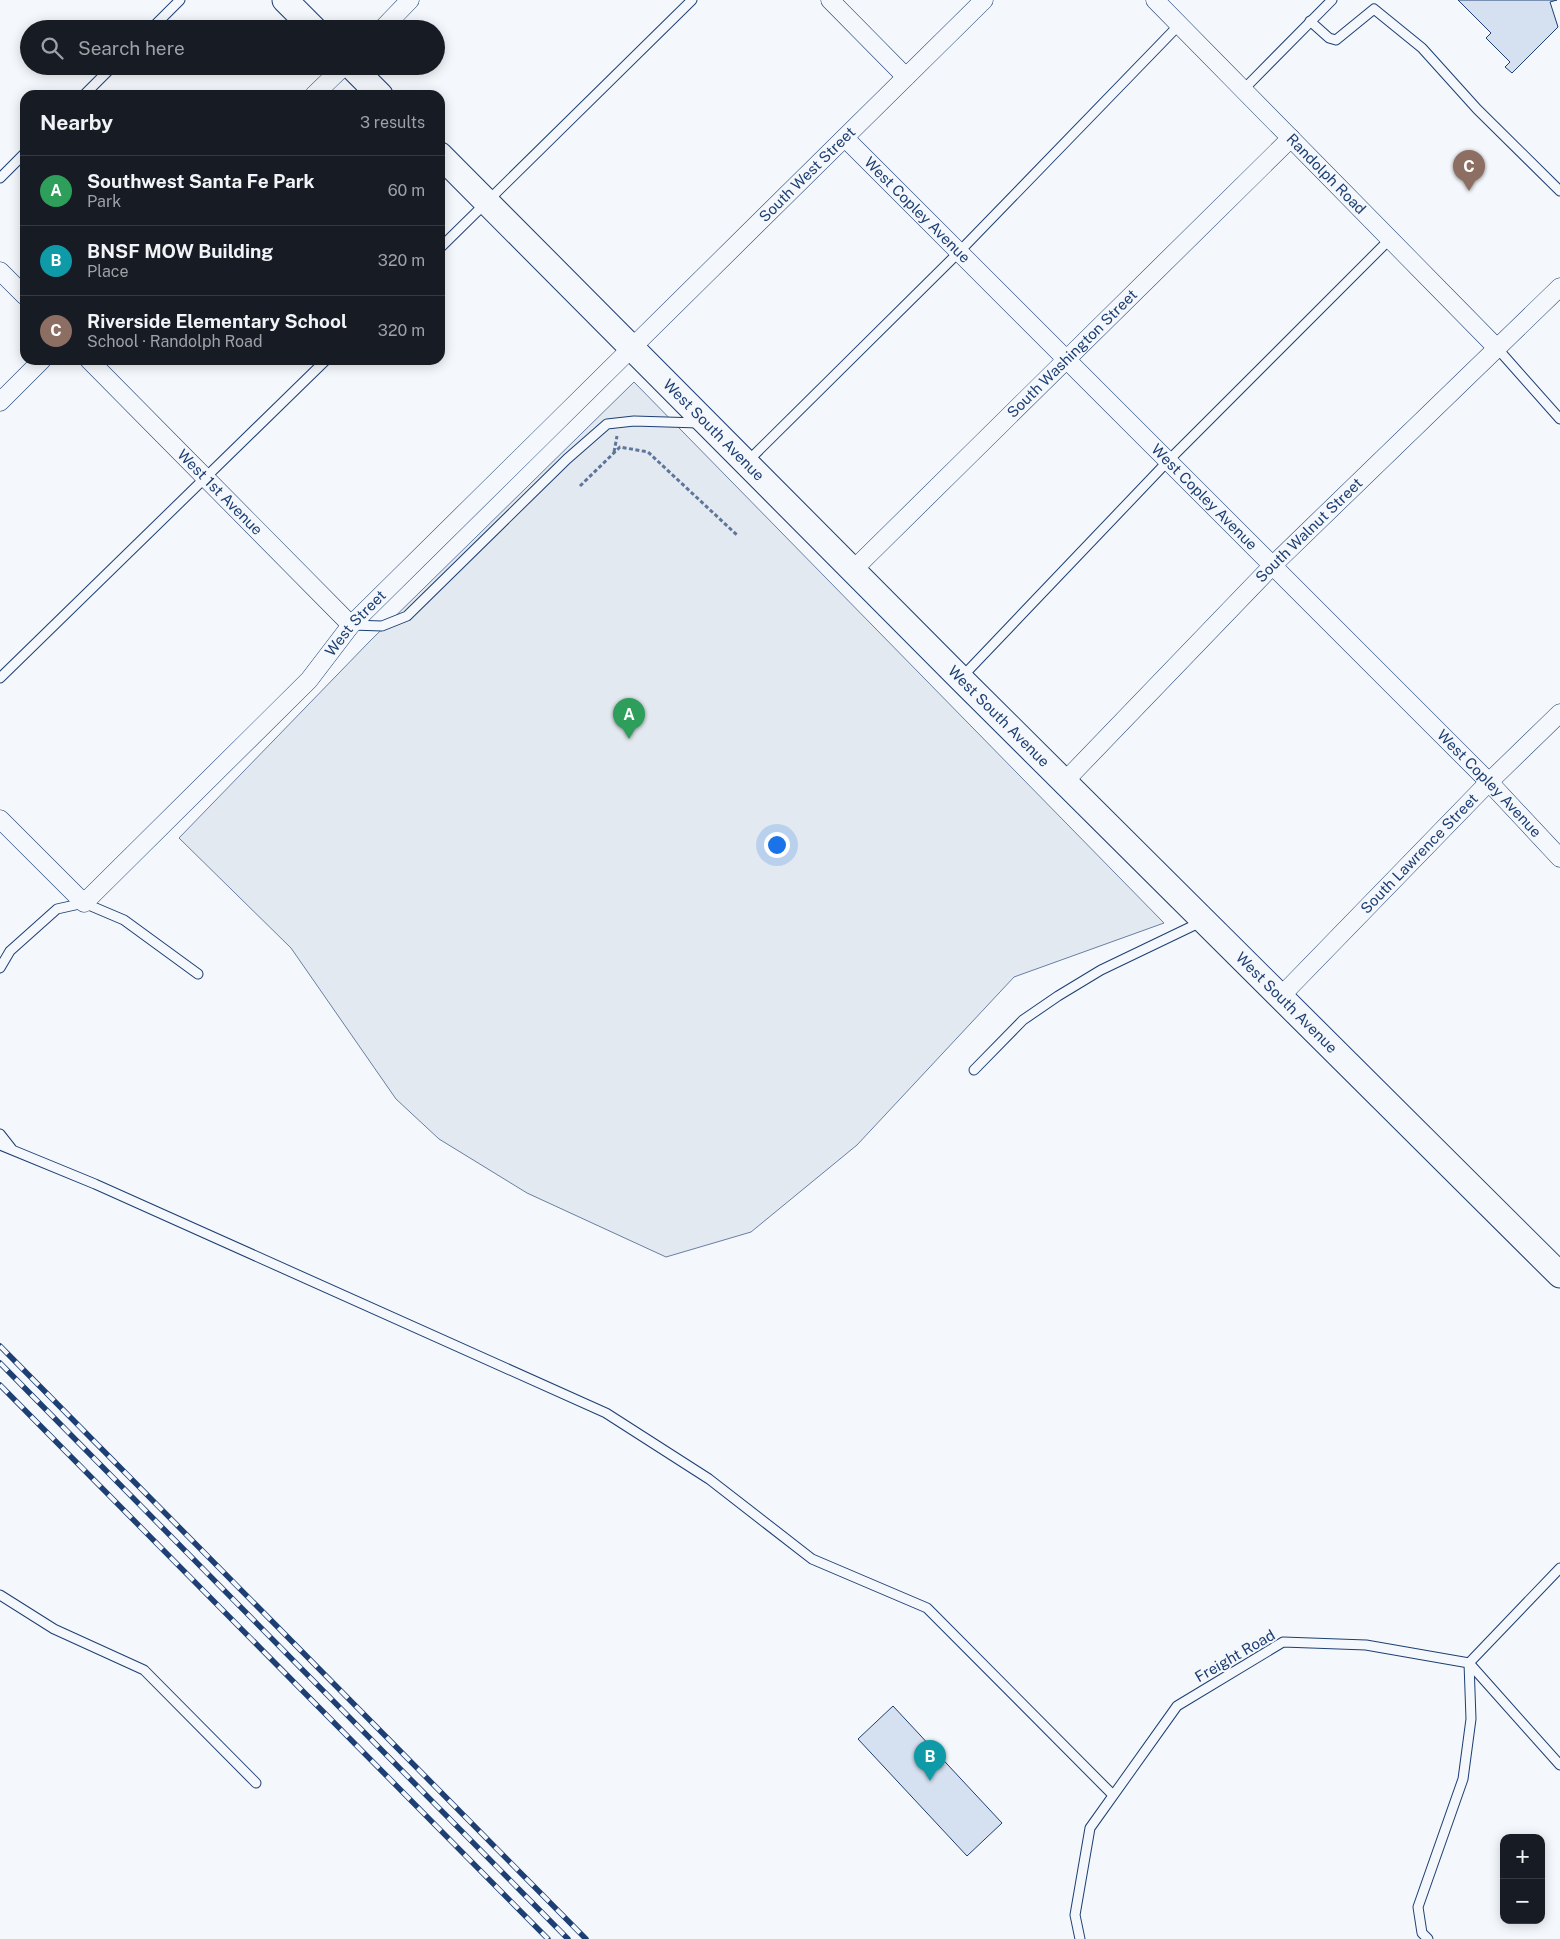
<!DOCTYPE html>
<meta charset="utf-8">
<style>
:root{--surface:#171b24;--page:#20242c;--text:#f1f3f6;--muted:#9ea1a6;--line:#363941;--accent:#7c3aed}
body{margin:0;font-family:"Public Sans",sans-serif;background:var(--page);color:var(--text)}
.controls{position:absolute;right:15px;bottom:15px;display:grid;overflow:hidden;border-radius:10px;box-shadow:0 2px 12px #0003}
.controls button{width:45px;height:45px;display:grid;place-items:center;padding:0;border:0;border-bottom:1px solid var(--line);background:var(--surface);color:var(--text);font:25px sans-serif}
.you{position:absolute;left:776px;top:844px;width:18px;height:18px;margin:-12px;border:4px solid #fff;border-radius:50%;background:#1a73e8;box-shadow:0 0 0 8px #1a73e833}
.badge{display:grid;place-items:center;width:32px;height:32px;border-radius:50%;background:var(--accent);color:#fff;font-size:16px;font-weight:700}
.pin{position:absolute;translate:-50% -41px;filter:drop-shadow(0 1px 2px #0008)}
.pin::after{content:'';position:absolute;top:26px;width:18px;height:15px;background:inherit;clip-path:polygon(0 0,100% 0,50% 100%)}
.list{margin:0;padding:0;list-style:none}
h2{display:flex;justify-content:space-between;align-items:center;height:65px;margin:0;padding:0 20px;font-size:21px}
h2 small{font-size:16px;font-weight:400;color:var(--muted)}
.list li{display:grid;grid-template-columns:32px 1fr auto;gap:15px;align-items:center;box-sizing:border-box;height:70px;padding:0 20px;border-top:1px solid var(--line)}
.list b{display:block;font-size:19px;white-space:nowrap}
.list p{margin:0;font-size:16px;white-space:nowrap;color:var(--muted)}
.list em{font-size:16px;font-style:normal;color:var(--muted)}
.icon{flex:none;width:28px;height:28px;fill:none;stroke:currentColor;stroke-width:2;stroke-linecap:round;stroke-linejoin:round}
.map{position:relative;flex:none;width:1560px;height:1939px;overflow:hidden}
.search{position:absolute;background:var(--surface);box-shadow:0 2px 12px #0003;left:20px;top:20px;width:425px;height:55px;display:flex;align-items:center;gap:12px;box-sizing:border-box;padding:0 18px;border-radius:28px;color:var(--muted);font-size:19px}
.panel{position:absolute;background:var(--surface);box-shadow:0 2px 12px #0003;left:20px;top:90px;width:425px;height:275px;border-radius:15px}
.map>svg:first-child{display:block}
</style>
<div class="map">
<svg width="1560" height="1939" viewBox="0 0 1560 1939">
<rect width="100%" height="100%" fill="#f4f7fb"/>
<path fill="#e3e9f0" stroke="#687fa3" d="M634,382L1164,923L1014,977L857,1145L751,1232L666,1257L527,1193L439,1139L396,1099L291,948L179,838L370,641Z"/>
<g fill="#d5e0f0" stroke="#1d3f73">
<path d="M1458,0H1557L1550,2L1558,27L1512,73L1505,67L1510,62L1486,38L1491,33Z"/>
<path d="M893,1706L1002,1823L967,1856L858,1739Z"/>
</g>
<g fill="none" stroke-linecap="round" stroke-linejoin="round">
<defs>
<g id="service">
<path d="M1310,21L1329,38L1336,40L1374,9L1422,48L1477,109L1560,191"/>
<path d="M151,29L180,0"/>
<path d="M1243,90L1332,0"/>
<path d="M84,95L113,66"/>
<path d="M0,178L25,153"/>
<path d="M440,248L692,0"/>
<path d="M1497,348L1560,419"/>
<path d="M748,461L958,253L1179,25"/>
<path d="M351,625L382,626L407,616L567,459L607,424L634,421L699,423"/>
<path d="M0,678L326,360"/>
<path d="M961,678L1168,461L1390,239"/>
<path d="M0,968L10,951L57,909L84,903L124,920L198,974"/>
<path d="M974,1070L1023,1020L1058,996L1101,970L1201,922"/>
<path d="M0,1134L11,1148"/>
<path d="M0,1145L95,1184L606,1413L709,1479L812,1559L927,1608L1113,1795"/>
<path d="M0,1595L54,1629L144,1670L256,1783"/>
<path d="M1469,1663L1560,1765"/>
<path d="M1469,1663L1560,1568"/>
<path d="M1080,1939L1075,1915L1090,1828L1177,1706L1283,1642L1366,1645L1469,1663"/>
<path d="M1428,1939L1422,1933L1418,1907L1463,1779L1471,1719L1469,1663"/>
</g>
<g id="minor">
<path d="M830,0L906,77"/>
<path id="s1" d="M1155,0L1497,348"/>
<path d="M382,29L410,0"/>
<path d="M314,95L344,66"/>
<path id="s2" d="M845,138L1489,782L1560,858"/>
<path d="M0,271L25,296"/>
<path id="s3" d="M89,360L351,625"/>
<path d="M0,402L42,360"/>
<path id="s4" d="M853,570L1291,138"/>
<path id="s5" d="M1065,781L1272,566L1560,287"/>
<path id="s6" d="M0,819L84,903L309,680L351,625L984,0"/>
<path id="s7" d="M1280,997L1489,782L1560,713"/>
</g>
<g id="secondary">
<path d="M285,0L314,29"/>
<path d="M351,66L380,95"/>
<path id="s8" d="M440,155L961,679L1560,1275"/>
</g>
</defs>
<use href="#service" stroke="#1d3f73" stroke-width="11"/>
<use href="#minor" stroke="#1d3f73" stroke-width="19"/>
<use href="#secondary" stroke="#1d3f73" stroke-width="27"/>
<g stroke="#5e769c" stroke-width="3" stroke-dasharray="4 2.5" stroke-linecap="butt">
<path d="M614,452L617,436"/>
<path d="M580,486L620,447L648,452L738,536"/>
</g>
<use href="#service" stroke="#f4f7fb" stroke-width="9"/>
<use href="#minor" stroke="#f4f7fb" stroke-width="18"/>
<use href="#secondary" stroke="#f4f7fb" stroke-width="25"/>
<defs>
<g id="rail">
<path d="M0,1346L586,1939"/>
<path d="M0,1363L568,1939"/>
<path d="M0,1385L548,1939"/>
</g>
</defs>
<use href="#rail" stroke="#1d3f73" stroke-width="5.5"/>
<use href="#rail" stroke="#f4f7fb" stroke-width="4" stroke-dasharray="11" stroke-linecap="butt"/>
</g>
<g text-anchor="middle" stroke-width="4" stroke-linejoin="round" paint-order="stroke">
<g font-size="15" fill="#1d3f73" stroke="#f4f7fb">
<text dy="5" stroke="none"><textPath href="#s1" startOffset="244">Randolph Road</textPath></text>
<text dy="5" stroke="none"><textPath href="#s6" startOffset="1146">South West Street</textPath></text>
<text dy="5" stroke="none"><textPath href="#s2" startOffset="102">West Copley Avenue</textPath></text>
<text dy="5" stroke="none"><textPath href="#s4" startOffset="308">South Washington Street</textPath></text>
<text dy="5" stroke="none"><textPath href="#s8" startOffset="388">West South Avenue</textPath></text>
<text dy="5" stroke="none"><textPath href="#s3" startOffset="186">West 1st Avenue</textPath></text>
<text dy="5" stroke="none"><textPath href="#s2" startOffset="508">West Copley Avenue</textPath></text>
<text dy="5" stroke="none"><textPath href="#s5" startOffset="350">South Walnut Street</textPath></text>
<text dy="5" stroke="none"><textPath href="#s6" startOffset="509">West Street</textPath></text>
<text dy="5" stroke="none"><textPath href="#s8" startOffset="792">West South Avenue</textPath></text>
<text dy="5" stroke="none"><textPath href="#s2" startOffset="912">West Copley Avenue</textPath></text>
<text dy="5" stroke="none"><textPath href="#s7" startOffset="200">South Lawrence Street</textPath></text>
<text dy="5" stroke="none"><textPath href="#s8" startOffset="1198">West South Avenue</textPath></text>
<text transform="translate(1235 1656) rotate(-30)" y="5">Freight Road</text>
</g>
</g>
</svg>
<div class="controls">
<button>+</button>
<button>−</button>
</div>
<div class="you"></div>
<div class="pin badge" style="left:629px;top:739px;background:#2e9e5b">A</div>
<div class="pin badge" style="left:930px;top:1781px;background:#0f9aa8">B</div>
<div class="pin badge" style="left:1469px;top:191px;background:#8d6e63">C</div>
<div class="search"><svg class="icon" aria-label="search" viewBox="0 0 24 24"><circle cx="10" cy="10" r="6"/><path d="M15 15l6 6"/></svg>Search here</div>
<section class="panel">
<h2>Nearby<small>3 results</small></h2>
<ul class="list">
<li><span class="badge" style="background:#2e9e5b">A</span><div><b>Southwest Santa Fe Park</b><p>Park</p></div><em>60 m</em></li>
<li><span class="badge" style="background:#0f9aa8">B</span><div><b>BNSF MOW Building</b><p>Place</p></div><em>320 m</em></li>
<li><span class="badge" style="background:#8d6e63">C</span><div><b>Riverside Elementary School</b><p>School · Randolph Road</p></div><em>320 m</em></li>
</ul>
</section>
</div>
